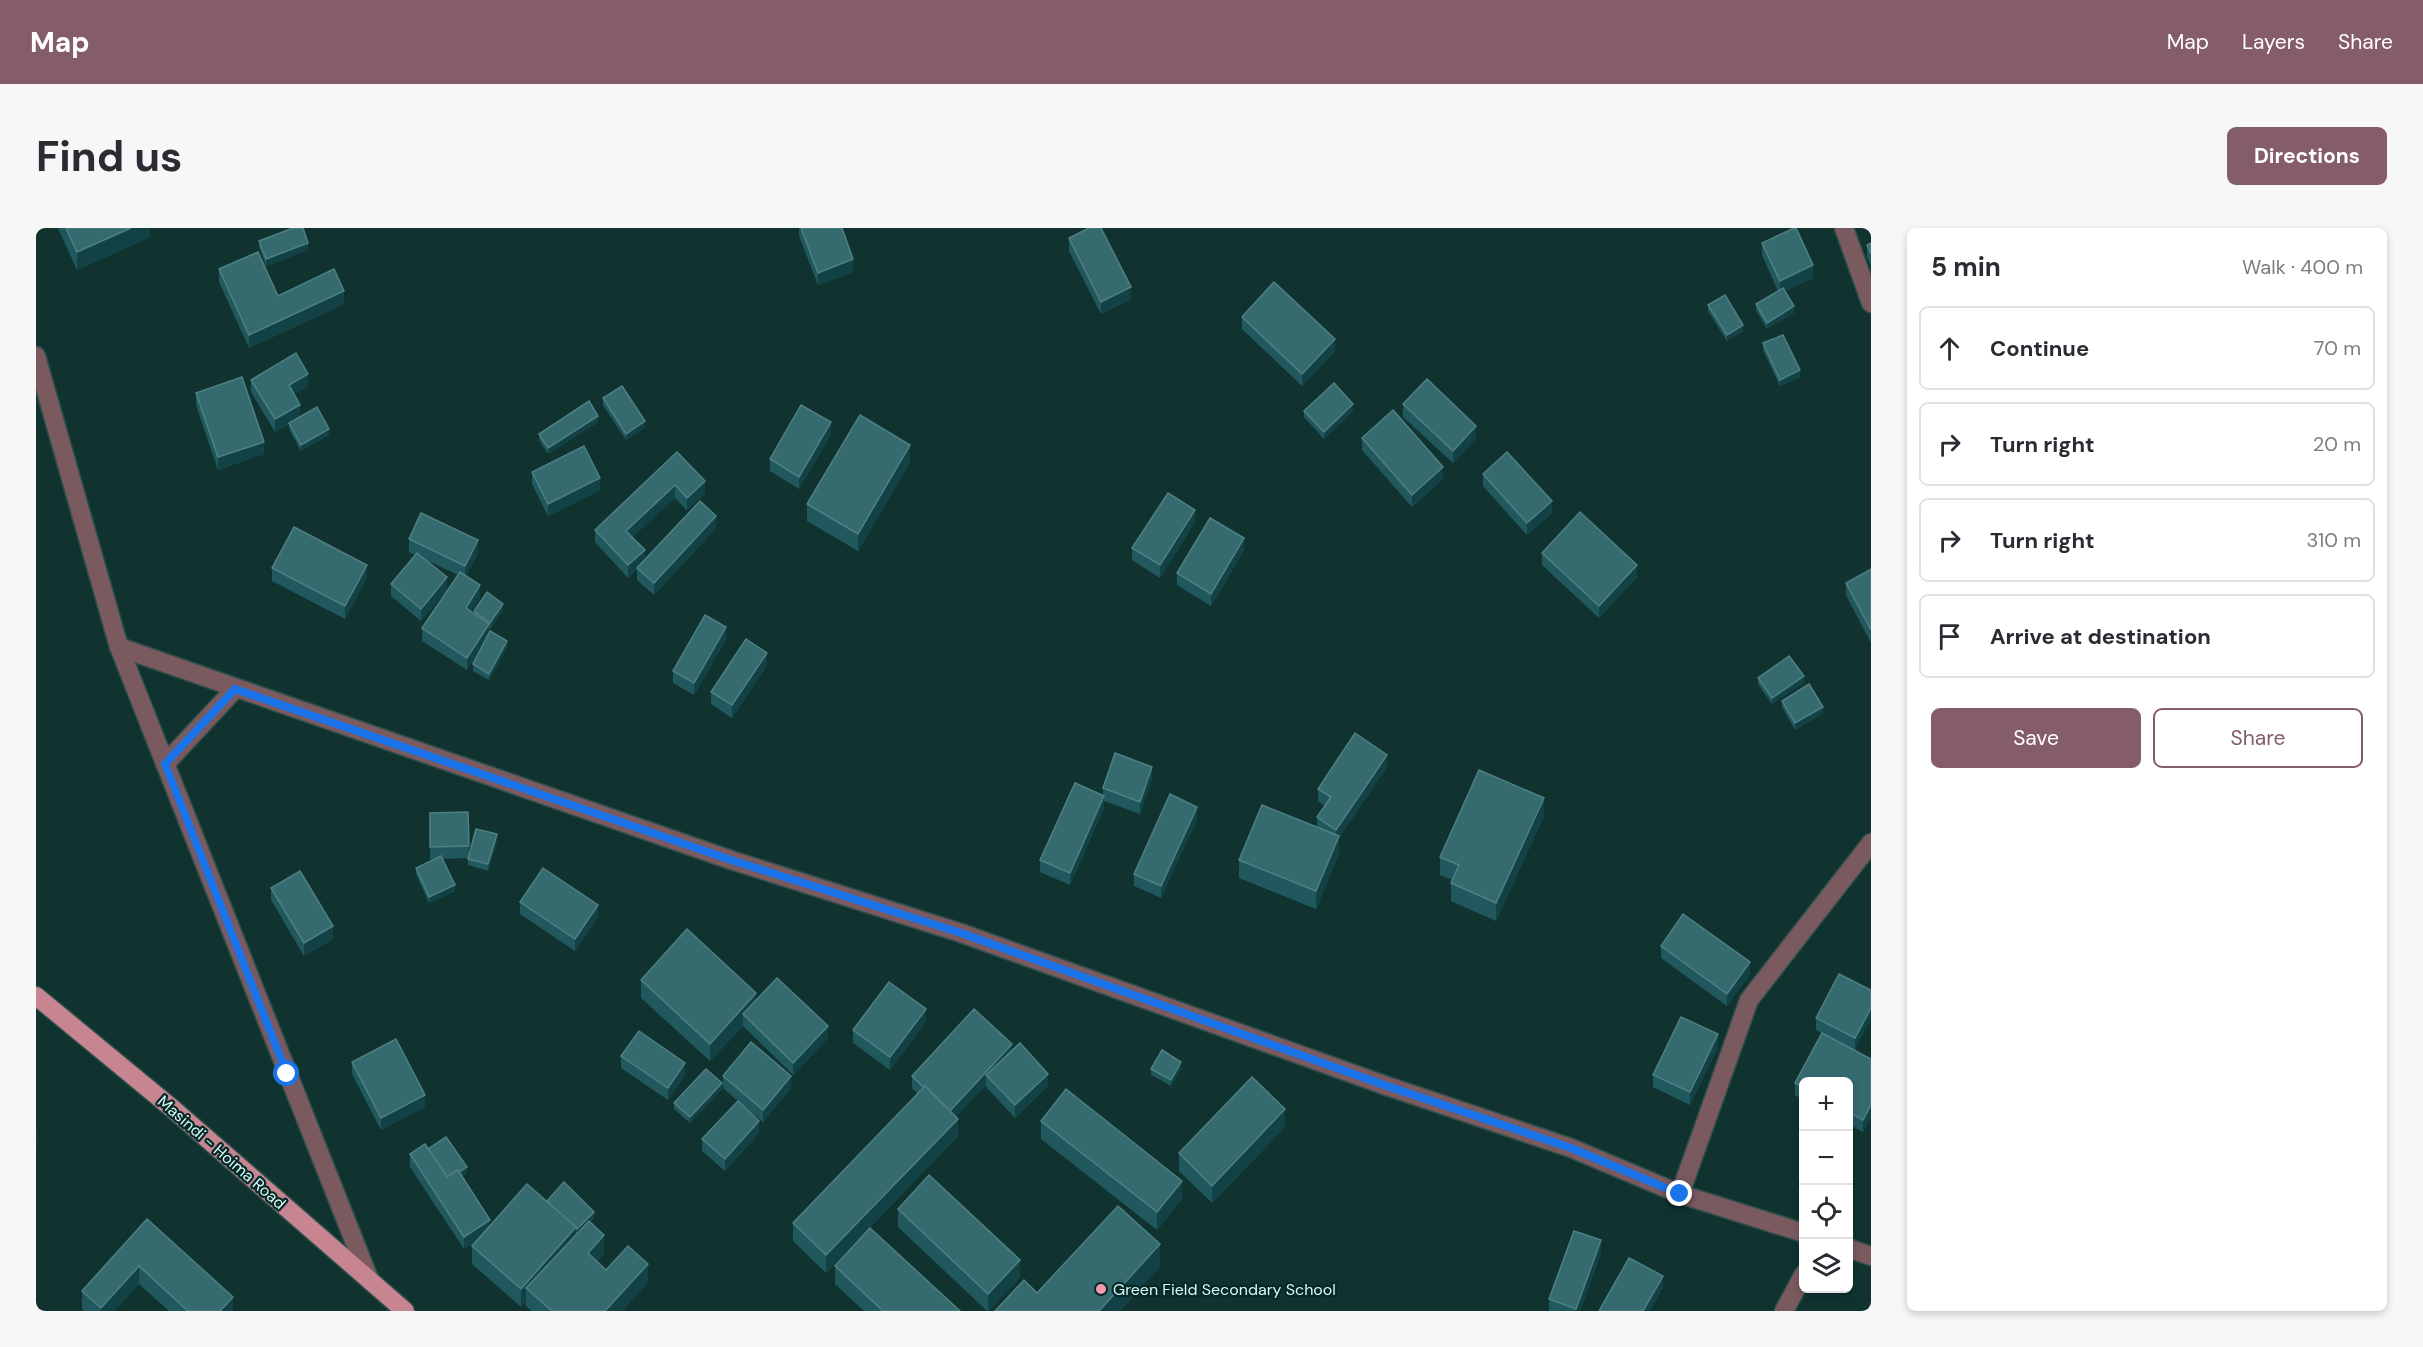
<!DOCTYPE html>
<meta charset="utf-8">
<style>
:root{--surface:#fff;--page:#f7f7f7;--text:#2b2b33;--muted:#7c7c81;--line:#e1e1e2;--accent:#855d69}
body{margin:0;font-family:"DM Sans",sans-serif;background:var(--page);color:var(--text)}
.controls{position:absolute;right:18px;bottom:18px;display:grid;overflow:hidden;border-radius:9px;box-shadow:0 3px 9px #0003}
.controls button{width:54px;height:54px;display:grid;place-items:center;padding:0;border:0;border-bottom:2px solid var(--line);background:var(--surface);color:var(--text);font:30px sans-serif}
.stop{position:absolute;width:18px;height:18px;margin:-14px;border:4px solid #1a73e8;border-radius:50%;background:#fff}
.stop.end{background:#1a73e8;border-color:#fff;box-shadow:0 2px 6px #0008}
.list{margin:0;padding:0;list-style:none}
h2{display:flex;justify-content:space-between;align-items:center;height:78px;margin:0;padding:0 24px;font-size:26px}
h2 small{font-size:20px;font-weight:400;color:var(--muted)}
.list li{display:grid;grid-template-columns:39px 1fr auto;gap:18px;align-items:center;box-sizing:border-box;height:84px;margin:0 12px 12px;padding:0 12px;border:2px solid var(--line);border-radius:9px}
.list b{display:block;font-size:22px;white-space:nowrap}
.list em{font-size:20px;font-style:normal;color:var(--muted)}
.actions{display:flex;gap:12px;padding:18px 24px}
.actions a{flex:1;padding:14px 0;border:2px solid var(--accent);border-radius:9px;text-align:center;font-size:21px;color:var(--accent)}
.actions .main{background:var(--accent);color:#fff}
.icon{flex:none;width:33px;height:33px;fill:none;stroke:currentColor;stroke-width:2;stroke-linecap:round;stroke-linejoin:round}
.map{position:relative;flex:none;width:1835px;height:1083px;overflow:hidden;border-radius:9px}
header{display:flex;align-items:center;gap:36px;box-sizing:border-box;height:84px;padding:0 30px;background:var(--accent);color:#fff}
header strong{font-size:28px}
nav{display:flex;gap:33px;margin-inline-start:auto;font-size:21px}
.intro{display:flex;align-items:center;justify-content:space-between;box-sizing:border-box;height:144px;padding:0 36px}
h1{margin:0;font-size:42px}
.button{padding:15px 27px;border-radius:9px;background:var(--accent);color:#fff;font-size:21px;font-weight:700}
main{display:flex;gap:36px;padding:0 36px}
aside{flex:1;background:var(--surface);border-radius:9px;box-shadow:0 3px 9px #0003}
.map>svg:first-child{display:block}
</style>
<header>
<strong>Map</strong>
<nav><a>Map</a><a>Layers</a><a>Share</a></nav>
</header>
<div class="intro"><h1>Find us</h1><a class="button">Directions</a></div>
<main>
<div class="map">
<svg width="1835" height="1083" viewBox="0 0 1835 1083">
<rect width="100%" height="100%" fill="#103330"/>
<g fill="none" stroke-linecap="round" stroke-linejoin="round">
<defs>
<g id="minor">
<path d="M1808,0L1835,75"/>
<path d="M0,128L83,419L334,1053"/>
<path d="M83,419L695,632L925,705L1348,857L1535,920L1644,966L1768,1005"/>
<path d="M129,536L199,461"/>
<path d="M1644,966L1713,772L1835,615"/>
<path d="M1812,1020L1835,1028"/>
<path d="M1748,1083L1768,1046"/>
</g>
<path id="major" d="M0,768L137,881L369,1083"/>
</defs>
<use href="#minor" stroke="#2c4f4c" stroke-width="21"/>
<use href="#major" stroke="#2c4f4c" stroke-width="21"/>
<use href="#minor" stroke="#7a5a5f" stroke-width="18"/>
<use href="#major" stroke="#c68591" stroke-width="18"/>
</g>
<g fill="#21585e">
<path d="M22,0H114V9L41,42Z"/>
<path d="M763,0H806L817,44L782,57L763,8Z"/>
<path d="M1033,10L1095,71L1065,86L1033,23Z"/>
<path d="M223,13L272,22L230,38L223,19Z"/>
<path d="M1726,15L1777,50L1749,63L1758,85L1731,101L1720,82V76L1742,63L1726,27Z"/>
<path d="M1835,15V38L1831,29V17Z"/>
<path d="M183,41L242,68L308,76L213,120L183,54Z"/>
<path d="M1672,77L1707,103L1691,113L1672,83Z"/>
<path d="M1206,89L1299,123L1266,158L1206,101Z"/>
<path d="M1727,115L1764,149L1744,158L1727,122Z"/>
<path d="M215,152L272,158L258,166L264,188L293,207L265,223L253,201V196L239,204L215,164Z"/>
<path d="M160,165L228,226L182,242L160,177Z"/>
<path d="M567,170L609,199L590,212L567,177Z"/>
<path d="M1367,176L1440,210L1417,235L1367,189Z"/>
<path d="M1268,183H1317L1288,211L1268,189Z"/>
<path d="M562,194L512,226L503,212V206Z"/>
<path d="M795,206L763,261L734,243V231Z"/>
<path d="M1326,210L1407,251L1376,279L1326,222Z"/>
<path d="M641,224L669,265L651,282L639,270L596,309L609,332L680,300L618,367L601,352V341L592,350L559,314V302Z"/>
<path d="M874,234L822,323L771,293V276Z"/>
<path d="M496,244L564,262L512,288L496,256Z"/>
<path d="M1447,246L1516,285L1491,307L1447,258Z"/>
<path d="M1159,294L1124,350L1096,332V320Z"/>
<path d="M373,311L442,325L430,348L444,370L435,383L438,385V383L467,382L454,401L453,400V406L471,419L453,452L437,443V436L446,419L431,442L386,413V400L422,347L388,331L411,362L385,393L355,368V356L379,327L373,324Z"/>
<path d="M1208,322L1175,378L1141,357V345Z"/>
<path d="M1506,325L1601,349L1563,390L1506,337Z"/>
<path d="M236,340L331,349L309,391L236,353Z"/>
<path d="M1835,341V415L1810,367V355Z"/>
<path d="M690,411L658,467L637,455V443Z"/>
<path d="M731,437L696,490L675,476V464Z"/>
<path d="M1722,450L1768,455L1736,476L1722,456Z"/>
<path d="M1746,473L1787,485L1759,502L1746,479Z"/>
<path d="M1351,539L1303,610V626L1280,681L1203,650V632L1281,599V589L1289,578L1282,573V561Z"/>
<path d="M1116,551L1104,586L1068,573V580L1034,657L1004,644V632L1067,567V560Z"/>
<path d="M432,584L433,628L461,613L452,643L432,637V630L406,631L419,663L393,675L380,646V640L398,631H394V585Z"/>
<path d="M1508,588L1460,693L1415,673V655L1416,652L1404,647V629Z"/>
<path d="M1161,591L1125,670L1098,658V646Z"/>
<path d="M235,660L297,711L268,728L235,672Z"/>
<path d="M484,674L562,689L539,723L484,686Z"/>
<path d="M1625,718L1714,746L1691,778L1625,730Z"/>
<path d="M605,752L720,772L792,810L757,847L707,798L674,833L605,770Z"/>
<path d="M1835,762L1819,822L1835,831L1827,904L1812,896V854H1767V872L1759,867V855L1786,805L1780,802V790Z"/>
<path d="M890,793L854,842L817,815V802Z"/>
<path d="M1682,819L1654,877L1617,859V847Z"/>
<path d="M976,823L1012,858L979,890L950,859V857L920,888L922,908L790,1045L757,1013V995L882,866L876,860V848Z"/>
<path d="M585,828L649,847L632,872L585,840Z"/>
<path d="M316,834L389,879L345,902L316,846Z"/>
<path d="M1145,840L1135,858L1115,847V841Z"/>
<path d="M687,848L755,860L727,894L705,876L723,905L689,943L666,923V911L702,873L687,860Z"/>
<path d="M686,861L654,895L638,881V875Z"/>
<path d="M1005,893L1146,971L1121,1002L1005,911Z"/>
<path d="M1249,899L1176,975L1143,943V925Z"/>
<path d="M392,921L431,945L426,949L454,997L511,974L558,990L554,994L568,1025L561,1034L570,1042L612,1054L586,1083H496L490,1078V1073L485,1079L436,1036V1018L439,1014L428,1021L374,939V926Z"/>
<path d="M862,981L984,1050L952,1083H951L862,999Z"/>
<path d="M111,991L197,1083H133L103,1056L78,1083H48L46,1081V1063Z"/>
<path d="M1565,1025L1544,1083H1513V1071Z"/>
<path d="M799,1038L924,1083H828L799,1056Z"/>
</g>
<g fill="#124245">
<path d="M95,0H114V9L41,42V24Z"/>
<path d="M272,15V22L230,38V31Z"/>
<path d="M817,31V44L782,57V45Z"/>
<path d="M1777,37V50L1744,65V53Z"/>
<path d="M1095,59V71L1065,86V74Z"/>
<path d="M308,63V76L213,120V107Z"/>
<path d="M1758,78V85L1731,101V95Z"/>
<path d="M1707,97V103L1691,113V107Z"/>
<path d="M1299,111V123L1266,158V146Z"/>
<path d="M1764,142V149L1744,158V152Z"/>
<path d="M272,146V158L253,169V157Z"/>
<path d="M1317,176V183L1288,211V204Z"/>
<path d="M264,177V189L239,204V191Z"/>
<path d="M562,188V194L512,226V220Z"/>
<path d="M609,193V199L590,212V206Z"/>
<path d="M795,194V206L763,261V249Z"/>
<path d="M1440,198V210L1417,235V223Z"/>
<path d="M293,201V207L265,223V217Z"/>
<path d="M228,214V226L182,242V229Z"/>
<path d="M874,217V234L822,323V306Z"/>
<path d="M1407,239V251L1376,279V267Z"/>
<path d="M564,250V262L512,288V276Z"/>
<path d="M669,253V265L651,282V270Z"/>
<path d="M639,257V270L590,315V303Z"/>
<path d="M1516,273V285L1491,307V295Z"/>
<path d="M1159,282V294L1124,350V337Z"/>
<path d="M680,288V300L618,367V355Z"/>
<path d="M1208,310V322L1175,378V366Z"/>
<path d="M442,312V325L429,350V338Z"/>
<path d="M609,322V335L601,340V341L592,350V337Z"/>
<path d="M331,337V349L309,391V378Z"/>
<path d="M1601,337V349L1563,390V378Z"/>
<path d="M411,349V362L385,393V381Z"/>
<path d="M444,357V370L430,392V380Z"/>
<path d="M467,376V382L454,401V395Z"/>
<path d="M453,396V408L431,442V430Z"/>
<path d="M690,399V411L658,467V455Z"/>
<path d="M471,413V419L453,452V446Z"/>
<path d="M731,425V437L696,490V477Z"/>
<path d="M1768,448V455L1736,476V470Z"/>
<path d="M1787,479V485L1759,502V495Z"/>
<path d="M1351,527V539L1303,610V626L1280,681V663L1300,614V602Z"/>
<path d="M1116,539V551L1104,586V574Z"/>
<path d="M1068,568V580L1034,657V645Z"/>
<path d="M1508,570V588L1460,693V675Z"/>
<path d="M1161,579V591L1125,670V658Z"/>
<path d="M461,606V613L452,643V636Z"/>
<path d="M419,657V663L393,675V669Z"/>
<path d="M562,677V689L539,723V711Z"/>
<path d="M297,698V711L268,728V715Z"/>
<path d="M1714,734V746L1691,778V766Z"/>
<path d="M720,765V782L707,786V798L674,833V816Z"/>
<path d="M1835,780V792L1819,822V810Z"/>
<path d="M890,781V793L854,842V829Z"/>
<path d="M792,798V810L757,847V835Z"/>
<path d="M1682,806V819L1654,877V864Z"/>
<path d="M976,816V829L950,847V857L913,896V883Z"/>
<path d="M1145,834V840L1135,858V852Z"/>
<path d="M649,835V847L632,872V860Z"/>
<path d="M1012,846V858L979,890V877Z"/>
<path d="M755,848V860L727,894V882Z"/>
<path d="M686,855V861L654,895V889Z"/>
<path d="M389,867V879L345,902V890Z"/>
<path d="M1835,877V890L1827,904V892Z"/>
<path d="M1249,881V899L1176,975V958Z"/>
<path d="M922,891V908L790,1045V1027Z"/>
<path d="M723,893V905L689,943V931Z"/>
<path d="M1,901V919L0,920V902Z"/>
<path d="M431,939V945L412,958V952Z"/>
<path d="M1146,953V971L1121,1002V984Z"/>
<path d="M558,984V990L541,1008V1001Z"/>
<path d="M454,992V1005L428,1021V1009Z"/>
<path d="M540,999V1017L490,1060V1073L485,1079V1061Z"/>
<path d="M568,1007V1025L552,1043V1025Z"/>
<path d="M1565,1012V1025L1544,1083H1540V1081Z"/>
<path d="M1124,1016V1039L1084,1083H1063Z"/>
<path d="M984,1032V1050L952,1083V1066Z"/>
<path d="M612,1036V1054L586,1083H569Z"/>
<path d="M103,1038V1056L78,1083H65V1080Z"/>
<path d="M1627,1048V1060L1614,1083H1607Z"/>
<path d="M197,1069V1083H184Z"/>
</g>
<g fill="#356a6f" stroke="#4e8084" stroke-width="1.5">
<path d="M30,0H95L41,24Z"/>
<path d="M257,0H267L272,15L230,31L223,13Z"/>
<path d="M765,0H806L817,31L782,45Z"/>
<path d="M1053,0H1065L1095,59L1065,74L1033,10Z"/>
<path d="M1758,0H1760L1777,37L1744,53L1726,15Z"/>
<path d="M1835,15V26L1831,17Z"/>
<path d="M222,24L242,68L298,41L308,63L213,107L183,41Z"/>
<path d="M1238,54L1299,111L1266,146L1206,89Z"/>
<path d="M1747,60L1758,78L1731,95L1720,76Z"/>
<path d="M1689,67L1707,97L1691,107L1672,77Z"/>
<path d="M1747,107L1764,142L1744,152L1727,115Z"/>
<path d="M260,125L272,146L253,157L264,177L239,191L215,152Z"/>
<path d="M206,149L228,214L182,229L160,165Z"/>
<path d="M1391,151L1440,198L1417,223L1367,176Z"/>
<path d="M1298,155L1317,176L1288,204L1268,183Z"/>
<path d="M586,158L609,193L590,206L567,170Z"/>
<path d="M553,173L562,188L512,220L503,206Z"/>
<path d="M765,177L795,194L763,249L734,231Z"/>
<path d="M281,179L293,201L265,217L253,195Z"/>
<path d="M1357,182L1407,239L1376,267L1326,210Z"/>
<path d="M824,187L874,217L822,306L771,276Z"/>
<path d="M548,218L564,250L512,276L496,244Z"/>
<path d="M641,224L669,253L651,270L639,257L590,303L609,322L592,337L559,302Z"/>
<path d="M1471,224L1516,273L1491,295L1447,246Z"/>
<path d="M1132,265L1159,282L1124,337L1096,320Z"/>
<path d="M664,273L680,288L618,355L601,340Z"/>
<path d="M1544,284L1601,337L1563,378L1506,325Z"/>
<path d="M385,285L442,312L429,338L373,311Z"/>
<path d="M1174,290L1208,310L1175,366L1141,345Z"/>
<path d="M258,299L331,337L309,378L236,340Z"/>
<path d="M381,325L411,349L385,381L355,356Z"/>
<path d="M1835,341V402L1810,355Z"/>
<path d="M424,344L444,357L430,380L453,396L431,430L386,400Z"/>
<path d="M451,364L467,376L454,395L438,383Z"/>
<path d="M669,387L690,399L658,455L637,443Z"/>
<path d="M454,403L471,413L453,446L437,436Z"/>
<path d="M710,411L731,425L696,477L675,464Z"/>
<path d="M1753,428L1768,448L1736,470L1722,450Z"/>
<path d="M1773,456L1787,479L1759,495L1746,473Z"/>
<path d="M1319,505L1351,527L1300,602L1281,589L1295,569L1282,561Z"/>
<path d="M1079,525L1116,539L1104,574L1067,560Z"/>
<path d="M1443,542L1508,570L1460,675L1415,655L1423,637L1404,629Z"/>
<path d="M1039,555L1068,568L1034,645L1004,632Z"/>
<path d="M1134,566L1161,579L1125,658L1098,646Z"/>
<path d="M1226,577L1303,608L1280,663L1203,632Z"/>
<path d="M432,584L433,618L394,619V585Z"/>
<path d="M440,601L461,606L452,636L432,631Z"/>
<path d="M405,628L419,657L393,669L380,640Z"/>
<path d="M507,640L562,677L539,711L484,674Z"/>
<path d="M264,643L297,698L268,715L235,660Z"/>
<path d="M1647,686L1714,734L1691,766L1625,718Z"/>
<path d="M651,701L720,765L674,816L605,752Z"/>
<path d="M1803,746L1835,762V780L1819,810L1780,790Z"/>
<path d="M741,750L792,798L757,835L707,786Z"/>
<path d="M853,754L890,781L854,829L817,802Z"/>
<path d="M938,781L976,816L914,883L889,858L888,860L876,848Z"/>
<path d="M1645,789L1682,806L1654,864L1617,847Z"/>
<path d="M603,803L649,835L632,860L585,828Z"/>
<path d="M1786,805L1835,831V877L1827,892L1812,884V854H1767V859L1759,855Z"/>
<path d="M360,811L389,867L345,890L316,834Z"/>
<path d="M715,814L755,848L727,882L687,848Z"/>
<path d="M984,815L1012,846L979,877L950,847Z"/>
<path d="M1126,822L1145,834L1135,852L1115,841Z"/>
<path d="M670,841L686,855L654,889L638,875Z"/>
<path d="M1216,849L1249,881L1176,958L1143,925Z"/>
<path d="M889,858L922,891L790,1027L757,995Z"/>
<path d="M1030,861L1146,953L1121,984L1005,893Z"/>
<path d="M702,873L723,893L689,931L666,911Z"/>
<path d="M410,909L431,939L423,944L422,942L411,949L392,921Z"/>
<path d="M389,916L411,949L422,942L454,992L428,1009L374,926Z"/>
<path d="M893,947L984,1032L952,1066L862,981Z"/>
<path d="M528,954L558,984L541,1001L511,973Z"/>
<path d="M491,956L540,999L485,1061L436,1018Z"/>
<path d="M1082,978L1124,1016L1063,1083H959L988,1052L1001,1065Z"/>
<path d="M111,991L197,1069L184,1083H152L103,1038L65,1080L46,1063Z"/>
<path d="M553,993L568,1007L552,1025L570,1042L592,1018L612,1036L569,1083H516L490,1060Z"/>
<path d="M834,1000L924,1083H847L799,1038Z"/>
<path d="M1538,1003L1565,1012L1540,1081L1513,1071Z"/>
<path d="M1593,1030L1627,1048L1607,1083H1563Z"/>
</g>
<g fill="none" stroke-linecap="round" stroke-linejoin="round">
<path stroke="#1a73e8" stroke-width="8" d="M251,846L129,536L199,461L695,632L925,705L1348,857L1535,920L1644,966"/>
</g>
<circle fill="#f39aab" stroke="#042926" stroke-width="2" cx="1065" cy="1061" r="6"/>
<g text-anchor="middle" stroke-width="4.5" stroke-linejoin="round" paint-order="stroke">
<g font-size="16" fill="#d9faf6" stroke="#042926">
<text transform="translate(186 924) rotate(41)" y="6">Masindi - Hoima Road</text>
</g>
<g font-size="16" fill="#d9faf6" stroke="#042926" text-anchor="start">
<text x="1077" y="1067">Green Field Secondary School</text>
</g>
</g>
</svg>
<div class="controls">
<button>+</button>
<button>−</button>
<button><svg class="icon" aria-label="locate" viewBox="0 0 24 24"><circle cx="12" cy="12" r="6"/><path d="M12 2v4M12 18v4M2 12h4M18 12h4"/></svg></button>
<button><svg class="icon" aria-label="layers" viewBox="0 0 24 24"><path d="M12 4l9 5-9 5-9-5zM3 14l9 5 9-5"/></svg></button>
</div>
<div class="stop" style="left:251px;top:846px"></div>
<div class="stop end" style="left:1644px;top:966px"></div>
</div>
<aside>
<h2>5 min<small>Walk · 400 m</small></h2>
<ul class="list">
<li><svg class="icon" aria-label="ahead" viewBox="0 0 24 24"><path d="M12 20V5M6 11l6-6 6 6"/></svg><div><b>Continue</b></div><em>70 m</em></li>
<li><svg class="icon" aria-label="right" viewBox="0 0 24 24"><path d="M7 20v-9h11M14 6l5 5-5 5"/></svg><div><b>Turn right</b></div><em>20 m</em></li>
<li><svg class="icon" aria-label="right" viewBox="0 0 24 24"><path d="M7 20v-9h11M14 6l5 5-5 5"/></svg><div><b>Turn right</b></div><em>310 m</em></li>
<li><svg class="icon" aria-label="arrive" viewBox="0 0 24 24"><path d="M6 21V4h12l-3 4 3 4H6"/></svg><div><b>Arrive at destination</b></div></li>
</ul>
<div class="actions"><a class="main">Save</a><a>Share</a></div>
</aside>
</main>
